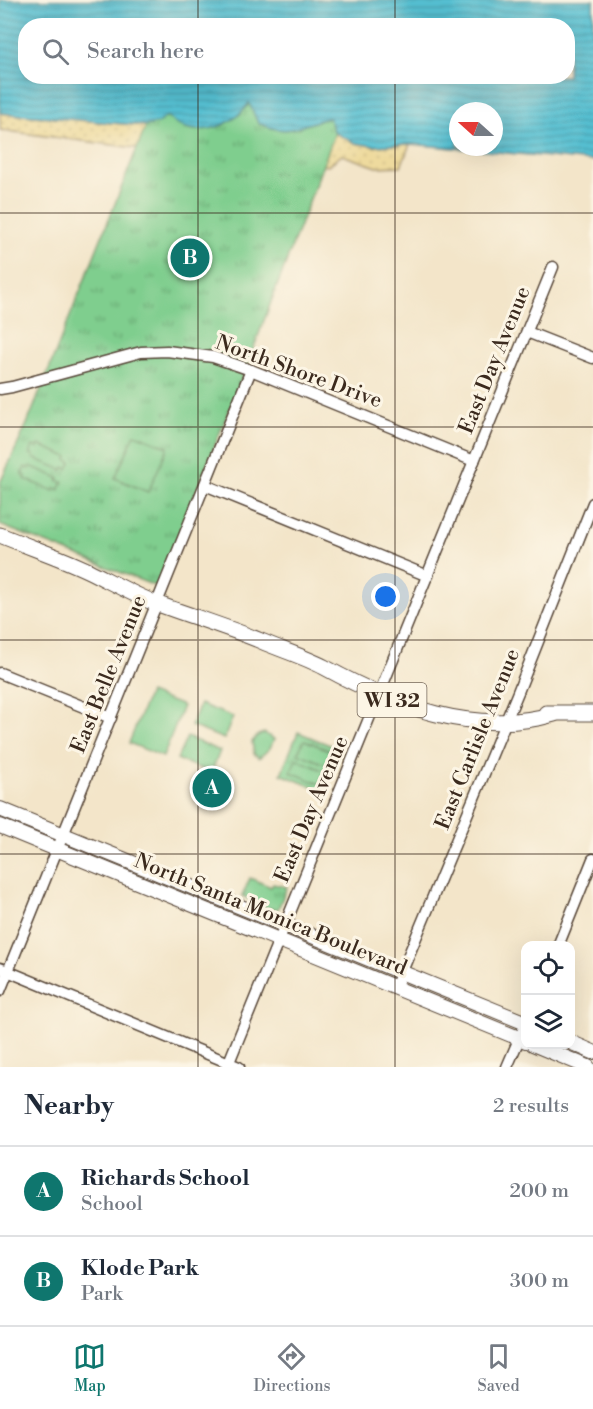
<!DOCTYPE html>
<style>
:root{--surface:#fff;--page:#f2f2f3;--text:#1f2937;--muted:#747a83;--line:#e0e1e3;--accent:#0f766e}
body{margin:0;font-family:"Libre Bodoni",serif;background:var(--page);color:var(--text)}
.controls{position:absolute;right:18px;bottom:18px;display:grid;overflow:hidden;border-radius:12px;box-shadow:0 6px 24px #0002}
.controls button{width:54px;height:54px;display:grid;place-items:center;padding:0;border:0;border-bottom:2px solid var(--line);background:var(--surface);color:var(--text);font:30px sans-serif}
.compass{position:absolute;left:449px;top:102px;width:54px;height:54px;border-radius:50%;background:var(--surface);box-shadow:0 6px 24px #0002;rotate:291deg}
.you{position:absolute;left:386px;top:597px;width:21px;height:21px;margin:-15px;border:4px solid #fff;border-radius:50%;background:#1a73e8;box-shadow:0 0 0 9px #1a73e833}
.badge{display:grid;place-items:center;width:39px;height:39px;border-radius:50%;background:var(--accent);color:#fff;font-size:20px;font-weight:700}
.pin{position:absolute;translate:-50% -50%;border:3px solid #fff;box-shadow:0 2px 6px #0006}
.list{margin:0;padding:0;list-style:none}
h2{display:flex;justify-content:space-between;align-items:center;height:78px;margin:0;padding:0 24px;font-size:26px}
h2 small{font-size:20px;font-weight:400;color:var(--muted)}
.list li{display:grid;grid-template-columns:39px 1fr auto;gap:18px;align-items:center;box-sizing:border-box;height:90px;padding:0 24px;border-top:2px solid var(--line)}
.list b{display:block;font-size:22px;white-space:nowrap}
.list p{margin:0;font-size:20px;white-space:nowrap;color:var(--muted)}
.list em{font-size:20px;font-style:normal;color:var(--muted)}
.icon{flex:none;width:33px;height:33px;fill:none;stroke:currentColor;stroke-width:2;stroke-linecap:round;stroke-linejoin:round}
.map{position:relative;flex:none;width:593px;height:1067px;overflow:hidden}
.search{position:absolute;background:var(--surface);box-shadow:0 6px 24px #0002;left:18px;right:18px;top:18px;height:66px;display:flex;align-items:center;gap:15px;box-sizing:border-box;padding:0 21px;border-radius:24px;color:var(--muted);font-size:22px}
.sheet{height:258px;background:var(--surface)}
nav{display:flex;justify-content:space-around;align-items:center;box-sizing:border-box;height:84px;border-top:2px solid var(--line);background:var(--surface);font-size:16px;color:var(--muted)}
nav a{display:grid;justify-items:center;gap:3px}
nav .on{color:var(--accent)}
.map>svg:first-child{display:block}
</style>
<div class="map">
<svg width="593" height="1067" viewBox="0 0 593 1067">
<defs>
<pattern id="sand-dots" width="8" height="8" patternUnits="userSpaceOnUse" patternTransform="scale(1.5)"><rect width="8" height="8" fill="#eeda9e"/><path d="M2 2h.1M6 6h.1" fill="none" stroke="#cdbb88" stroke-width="1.8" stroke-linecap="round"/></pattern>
<pattern id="park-tufts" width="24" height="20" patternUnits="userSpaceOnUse" patternTransform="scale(1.5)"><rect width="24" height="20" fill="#7fce8e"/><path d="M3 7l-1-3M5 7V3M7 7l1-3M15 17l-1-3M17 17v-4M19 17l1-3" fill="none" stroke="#69a773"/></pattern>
<pattern id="water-rules" width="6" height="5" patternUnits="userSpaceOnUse" patternTransform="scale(1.5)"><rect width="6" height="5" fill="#55bfd1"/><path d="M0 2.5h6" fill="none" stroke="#489ba9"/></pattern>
</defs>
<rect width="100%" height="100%" fill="#fcf5e5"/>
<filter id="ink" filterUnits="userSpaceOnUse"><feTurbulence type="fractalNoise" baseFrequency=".0167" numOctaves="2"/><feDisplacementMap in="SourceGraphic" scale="12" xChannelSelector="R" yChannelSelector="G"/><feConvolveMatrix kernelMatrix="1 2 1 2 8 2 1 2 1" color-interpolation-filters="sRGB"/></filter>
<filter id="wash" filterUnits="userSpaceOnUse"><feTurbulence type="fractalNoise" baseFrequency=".008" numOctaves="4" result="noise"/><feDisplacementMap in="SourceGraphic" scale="24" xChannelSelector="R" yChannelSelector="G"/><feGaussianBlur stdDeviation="1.35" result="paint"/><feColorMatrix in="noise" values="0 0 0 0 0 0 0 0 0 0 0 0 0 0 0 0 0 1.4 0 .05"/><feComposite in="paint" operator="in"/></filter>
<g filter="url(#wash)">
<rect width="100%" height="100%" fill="#f3e5c9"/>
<path fill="url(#sand-dots)" stroke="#94825e" stroke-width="1.5" d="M249,102L253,113L282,131L300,129L315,123L334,126L355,143L374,146L410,144L401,166L377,167L342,155L327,166L281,158L158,151L0,130V113L146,126L167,116C179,129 203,135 219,126C230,120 239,110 249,102Z"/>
<g fill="url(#park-tufts)" stroke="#5d7c56" stroke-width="1.5">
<path d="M249,102L258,123C292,138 298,124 329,118L335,133L246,368L161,579L155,586L0,525V483L27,424L146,126L158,123L167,116C189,141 234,129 249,102Z"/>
<path d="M298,732L342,750L325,792L281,774Z"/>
<path d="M264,733L274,739L270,748L259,758L254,754L252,742L258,735Z"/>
<path d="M250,878L271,887L273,884L287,887L278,909H271L242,896Z"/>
</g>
<g fill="#7fce8e" stroke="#5d7c56" stroke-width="1.5">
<path d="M135,434L168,447L148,492L115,478Z"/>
<path d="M39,445L68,457L67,460L71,462L68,469L64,467L63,470L33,458L34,455L30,454L33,446L38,448Z"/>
<path d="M30,466L59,478L58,481L63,482L59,490L55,488L54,491L25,479L26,476L22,475L25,467L29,469Z"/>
<path d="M149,693L183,706L163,757L129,743Z"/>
<path d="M200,704L233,717L224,739L191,726Z"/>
<path d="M187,737L220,751L211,773L177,759Z"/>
<path d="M304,740L333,752L327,765L298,753Z"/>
<path d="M296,759L325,771L320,784L291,772Z"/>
</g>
<path fill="url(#water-rules)" stroke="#487478" stroke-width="1.5" fill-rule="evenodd" d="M0,0H593V161L410,144L374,146L355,143L335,133L329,118C298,124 292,138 258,123L249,103C232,129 190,141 167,116L158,123L146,126L0,113ZM26,26H568V76H26ZM458,111H494V147H458Z"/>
</g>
<g filter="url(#ink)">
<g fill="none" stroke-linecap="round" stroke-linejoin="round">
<defs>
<g id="street">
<path d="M527,332L593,358"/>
<path d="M0,389L12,387L141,352L167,351L213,357L251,370L474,461"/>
<path d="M205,485L428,576"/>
<path d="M0,673L111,718"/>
<path d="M558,946L593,859"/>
<path d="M0,968L239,1067"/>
<path d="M395,988L518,692L593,503"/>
<path d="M0,991L251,370"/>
<path d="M227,1067L553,267"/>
<path d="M507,1067L526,1023"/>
</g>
<g id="secondary">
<path d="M0,809L526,1023"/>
<path d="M0,826L526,1041"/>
<path d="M570,1042L593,1052"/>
<path d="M533,1044L588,1067"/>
</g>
<g id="primary">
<path d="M0,535C29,547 60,557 89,571C109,581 129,592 150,601C187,615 225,626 261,641C282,650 305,657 324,667C395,706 474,737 554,714"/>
<path d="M546,713H593"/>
</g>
</defs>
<use href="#street" stroke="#574638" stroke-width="13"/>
<use href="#secondary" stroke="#574638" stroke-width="16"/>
<use href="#primary" stroke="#574638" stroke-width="17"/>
<use href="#street" stroke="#fff" stroke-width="10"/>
<use href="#secondary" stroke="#fff" stroke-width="14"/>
<use href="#primary" stroke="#fff" stroke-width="15"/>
</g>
</g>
<path fill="none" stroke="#3b2a1e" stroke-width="1.5" stroke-opacity="0.55" d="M198,0V26M395,0V26M198,76V1067M395,76V1067M0,213H593M0,427H593M0,640H593M0,854H593"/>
<g text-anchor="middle" stroke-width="6" stroke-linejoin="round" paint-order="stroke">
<rect fill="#fcf5e5" stroke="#75675a" stroke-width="1.5" x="357.5" y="683" width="69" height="34" rx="4.5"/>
<g font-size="20" font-weight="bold" fill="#3b2a1e">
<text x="392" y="707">WI 32</text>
</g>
<g font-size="21" fill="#3b2a1e" stroke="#fcf5e5">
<text transform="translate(494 360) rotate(-68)" y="7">East Day Avenue</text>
<text transform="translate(299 371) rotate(20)" y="7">North Shore Drive</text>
<text transform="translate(108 674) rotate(-68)" y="7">East Belle Avenue</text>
<text transform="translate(477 739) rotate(-68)" y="7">East Carlisle Avenue</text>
<text transform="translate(311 809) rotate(-67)" y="7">East Day Avenue</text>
<text transform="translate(271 914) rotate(22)" y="7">North Santa Monica Boulevard</text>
</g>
</g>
</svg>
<div class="controls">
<button><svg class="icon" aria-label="locate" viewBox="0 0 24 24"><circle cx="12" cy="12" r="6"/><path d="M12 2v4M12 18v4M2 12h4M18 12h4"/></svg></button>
<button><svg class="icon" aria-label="layers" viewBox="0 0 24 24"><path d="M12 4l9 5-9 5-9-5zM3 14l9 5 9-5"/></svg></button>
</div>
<svg class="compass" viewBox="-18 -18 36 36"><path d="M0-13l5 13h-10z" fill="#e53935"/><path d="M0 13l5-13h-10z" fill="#747a83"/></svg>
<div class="you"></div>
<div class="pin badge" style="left:212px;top:788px">A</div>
<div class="pin badge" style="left:190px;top:258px">B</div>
<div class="search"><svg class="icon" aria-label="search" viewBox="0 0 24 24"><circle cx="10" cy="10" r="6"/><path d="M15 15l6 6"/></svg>Search here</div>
</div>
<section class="sheet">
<h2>Nearby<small>2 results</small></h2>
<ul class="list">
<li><span class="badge">A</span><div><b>Richards School</b><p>School</p></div><em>200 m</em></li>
<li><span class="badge">B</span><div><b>Klode Park</b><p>Park</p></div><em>300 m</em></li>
</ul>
</section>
<nav>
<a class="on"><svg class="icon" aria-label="map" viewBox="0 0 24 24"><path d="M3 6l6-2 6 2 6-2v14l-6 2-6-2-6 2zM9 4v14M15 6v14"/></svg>Map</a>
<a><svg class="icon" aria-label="directions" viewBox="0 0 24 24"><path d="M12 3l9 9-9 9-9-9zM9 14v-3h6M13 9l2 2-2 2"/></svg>Directions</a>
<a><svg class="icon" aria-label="saved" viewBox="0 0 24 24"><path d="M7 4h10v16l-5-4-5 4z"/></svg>Saved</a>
</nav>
